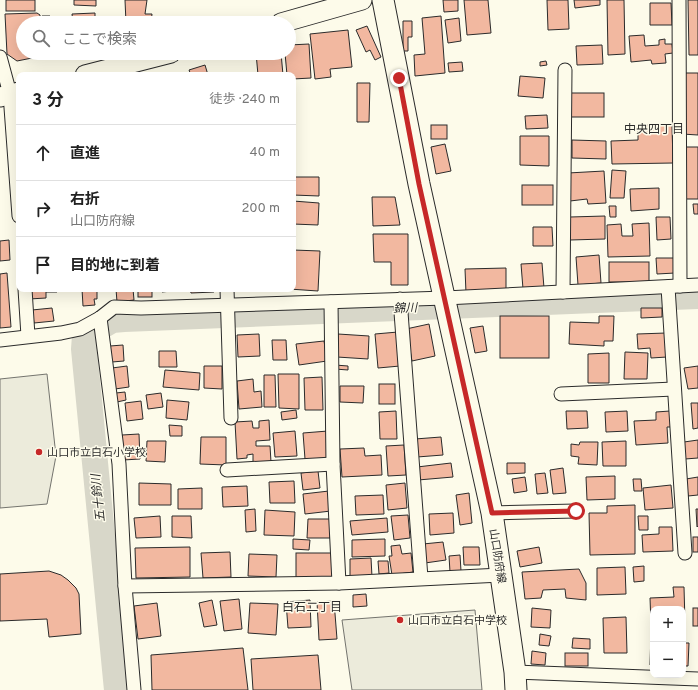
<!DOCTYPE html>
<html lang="ja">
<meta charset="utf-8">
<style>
:root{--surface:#fff;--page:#f2f2f2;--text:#222;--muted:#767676;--line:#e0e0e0}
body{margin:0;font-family:Overpass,"Noto Sans JP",sans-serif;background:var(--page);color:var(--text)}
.controls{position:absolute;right:12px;bottom:12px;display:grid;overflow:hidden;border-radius:8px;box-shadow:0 4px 16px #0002}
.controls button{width:36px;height:36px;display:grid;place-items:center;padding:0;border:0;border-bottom:1px solid var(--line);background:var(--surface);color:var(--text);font:20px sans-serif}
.stop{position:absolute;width:12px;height:12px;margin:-9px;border:3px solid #c62828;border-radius:50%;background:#fff}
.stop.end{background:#c62828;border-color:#fff;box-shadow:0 1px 4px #0008}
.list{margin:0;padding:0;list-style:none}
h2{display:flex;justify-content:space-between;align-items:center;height:52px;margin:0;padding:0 16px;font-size:17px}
h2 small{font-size:13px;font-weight:400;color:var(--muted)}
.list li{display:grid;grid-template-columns:26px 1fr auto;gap:12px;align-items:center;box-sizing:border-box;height:56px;padding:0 16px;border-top:1px solid var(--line)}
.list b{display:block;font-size:15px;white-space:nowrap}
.list p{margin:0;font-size:13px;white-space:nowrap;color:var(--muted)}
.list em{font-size:13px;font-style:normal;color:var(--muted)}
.icon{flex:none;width:22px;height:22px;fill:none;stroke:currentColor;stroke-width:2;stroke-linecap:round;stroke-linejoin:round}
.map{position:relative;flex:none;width:698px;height:690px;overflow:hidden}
.search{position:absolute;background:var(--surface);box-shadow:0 4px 16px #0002;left:16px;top:16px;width:280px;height:44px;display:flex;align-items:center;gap:10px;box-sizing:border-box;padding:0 14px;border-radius:22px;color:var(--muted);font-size:15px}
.panel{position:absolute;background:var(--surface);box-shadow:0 4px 16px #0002;left:16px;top:72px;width:280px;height:220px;border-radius:8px}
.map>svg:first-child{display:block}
</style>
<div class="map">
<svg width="698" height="690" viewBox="0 0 698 690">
<rect width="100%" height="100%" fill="#fdfbea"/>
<g fill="#ecebdb" stroke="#74746e">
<path d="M47,374L56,456L47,504L0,508V379Z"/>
<path d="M475,610L482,690H352L342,620Z"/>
</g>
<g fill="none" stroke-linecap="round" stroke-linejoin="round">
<path stroke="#d8d7c9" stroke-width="26" d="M117,690L84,349L85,336L112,320L124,319L698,296"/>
</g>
<g fill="#f2b8a0" stroke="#2b2b2b">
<rect x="6" y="0" width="29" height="11"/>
<path d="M74,0H96V6L74,5Z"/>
<path d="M125,0H147L145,14H152L151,23H126Z"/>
<path d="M443,0H458V11L444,12Z"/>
<path d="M464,0H488L491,33L467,35Z"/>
<path d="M547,0H568L569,29L548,30Z"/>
<path d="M574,0H600V5L575,8Z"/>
<path d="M607,0H624L625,54L608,55Z"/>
<path d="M688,0H698V55H689Z"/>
<path d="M650,3H671L672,25H650Z"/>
<path d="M37,13L40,15V23H23V53H36L37,57L17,61L7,54L5,14Z"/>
<path d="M95,13V23H73L72,14Z"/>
<path d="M42,16H50L51,23H42Z"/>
<path d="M441,16L445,73L415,76L414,55L425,54L422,18Z"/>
<path d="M459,18L461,41L448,43L445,20Z"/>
<path d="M67,20V23H52V21Z"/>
<path d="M403,21H412V37H408V51H403Z"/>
<path d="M367,26L381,57L375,60L370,50L366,52L356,30Z"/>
<path d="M348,30L352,67L330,69L331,77L315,79L310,34Z"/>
<path d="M644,35L645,46L659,45V40L665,39V44H672L673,53L665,54L666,63L652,64L651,60L631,62L629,36Z"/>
<path d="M309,44L311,78L293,79V75H287L285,53H289V45Z"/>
<path d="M602,45L603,64L577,65L576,46Z"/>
<path d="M74,53H95L74,58Z"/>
<path d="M256,53H281L283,75H258Z"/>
<path d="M546,61L547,65L540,66V62Z"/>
<path d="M462,62L463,71L449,72L448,63Z"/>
<path d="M205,65L208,75H191L189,70Z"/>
<path d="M682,73H698V135L682,134Z"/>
<path d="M520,76L545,78L543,98L518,96Z"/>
<path d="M357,83H370L369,122H357Z"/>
<rect x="570" y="93" width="34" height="24"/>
<path d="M547,115L548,128L526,129L525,116Z"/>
<rect x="431" y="125" width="16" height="14"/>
<path d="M638,125H672L673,163L612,164L611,141L638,140Z"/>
<path d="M520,136H549V166L520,165Z"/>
<path d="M572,140L606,141V159L572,158Z"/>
<path d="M445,144L451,171L436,174L431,147Z"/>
<rect x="682" y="147" width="16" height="52"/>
<path d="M612,170L626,171L624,198H610Z"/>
<path d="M604,171L606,203L588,204L587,199L570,201L568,173Z"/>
<path d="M293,177H319V196L293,195Z"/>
<rect x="522" y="185" width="31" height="20"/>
<path d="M659,188V209L631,211L630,189Z"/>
<path d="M372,197H395L400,225L373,226Z"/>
<path d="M293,201L319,203L318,225L293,224Z"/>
<path d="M693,204H698V214H694Z"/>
<path d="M609,206H616V217H610Z"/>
<path d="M605,216V239L570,240V217Z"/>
<path d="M656,217H670L671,239L657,240Z"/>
<path d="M649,223L650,256L608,257L607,225L621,224L622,236H633L632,224Z"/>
<path d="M533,227H552L553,246H533Z"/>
<path d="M373,234H408V285H391V262H374Z"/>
<path d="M9,240L10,260L0,261V241Z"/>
<path d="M293,250L320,251L318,291L289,289H293Z"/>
<path d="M599,255L601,283L578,285L576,257Z"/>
<path d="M656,258H674L675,273L657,274Z"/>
<rect x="609" y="262" width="40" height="20"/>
<path d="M542,263L544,288L523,289L521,264Z"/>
<path d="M506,268V292L466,293L465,269Z"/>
<path d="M7,273L11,327L0,328V274Z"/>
<path d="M29,289H57V292H46V298L29,299Z"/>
<rect x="61" y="289" width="16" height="1"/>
<path d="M82,289H97V299H94L95,305L83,306Z"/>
<path d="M116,289H133L134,300L117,302Z"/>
<rect x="138" y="289" width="14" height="8"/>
<path d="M162,289H180L181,290L162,292Z"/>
<path d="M190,289H214V292L191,293Z"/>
<path d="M52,308L54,321L34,323L32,310Z"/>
<path d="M641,308H662V317L641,318Z"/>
<rect x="500" y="316" width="49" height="42"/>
<path d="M599,316H614L613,341H604V346L569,344L570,322L599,323Z"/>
<path d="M429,324L435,356L412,361L406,329Z"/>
<path d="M483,326L487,351L475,353L470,328Z"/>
<path d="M398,332L400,366L378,368L375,334Z"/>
<path d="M666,333L667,357L651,358L650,348L638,349L637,334Z"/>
<path d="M259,334L260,356L238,357L237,335Z"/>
<path d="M338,334L369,336L368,359L337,357Z"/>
<path d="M272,340H286L287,360H273Z"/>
<path d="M324,341L327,361L299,365L296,344Z"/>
<path d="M123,345L124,361L112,362L110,346Z"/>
<path d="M159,351H176L177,367H159Z"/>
<path d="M625,352L648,353L647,379H624Z"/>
<path d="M609,353V383H588V354Z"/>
<path d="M335,365L348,366V370L335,369Z"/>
<path d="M127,366L129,387L115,389L112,368Z"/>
<path d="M204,366H222V389L204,388Z"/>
<path d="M698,366V388L688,389L684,368Z"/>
<path d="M165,370L200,373L199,390L163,387Z"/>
<path d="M278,374H299V409L279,408Z"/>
<path d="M264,375H275L276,407H264Z"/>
<path d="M322,377L323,410H305L304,378Z"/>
<path d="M253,379L254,392L261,391L262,407L239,409L237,381Z"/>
<rect x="379" y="384" width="16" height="20"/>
<path d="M340,386H364L363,403L340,402Z"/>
<path d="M125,392L126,400L117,402L116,393Z"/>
<path d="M161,393L163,407L148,409L146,395Z"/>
<path d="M167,400L189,402L187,420L166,418Z"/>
<path d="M141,401L143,419L127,421L125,403Z"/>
<path d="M691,403H698V428L693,429Z"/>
<path d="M296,410L297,418L282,420L281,412Z"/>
<path d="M396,411L397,439H380L379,412Z"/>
<path d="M566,411H587L588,428L567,429Z"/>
<path d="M627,411L628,431L606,432L605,412Z"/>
<path d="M670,411L672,427H667L668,443L636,445L634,421L656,420V412Z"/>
<path d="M269,420L270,440L256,441V446H270L271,462H253V454L247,455V458L237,459L235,422L252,421L253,428H259V421Z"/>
<path d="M169,425L182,426V436H170Z"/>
<path d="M295,431L297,456L275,457L273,433Z"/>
<path d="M328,431L329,458L305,459L303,433Z"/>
<path d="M139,434L140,459L123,460L122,435Z"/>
<path d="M201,437H226V465L200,464Z"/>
<path d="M441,437L443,455L417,457L415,439Z"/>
<path d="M698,440V458L685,459L684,442Z"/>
<path d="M147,441H166L165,462L146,461Z"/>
<path d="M626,441V466H603L602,442Z"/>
<path d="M580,442H598L597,465L578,464L579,457L571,456V444L579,445Z"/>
<path d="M404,445L406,475L388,476L386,446Z"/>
<path d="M364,448L365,456L381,455L382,475L342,477L340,449Z"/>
<path d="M451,463L453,477L418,480L417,467Z"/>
<path d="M507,463H525V473L507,474Z"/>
<path d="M563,468L566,493L553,494L550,470Z"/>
<path d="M318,471L320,488L303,490L301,473Z"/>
<path d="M545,473L548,493L537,494L535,474Z"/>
<path d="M615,476V499L587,500L586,477Z"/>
<path d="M525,477L527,491L514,493L512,479Z"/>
<path d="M698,477V495L688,496L686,479Z"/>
<path d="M633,479H641L642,491H634Z"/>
<path d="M294,481L295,503H270L269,482Z"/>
<path d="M139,483L171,484V505H139Z"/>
<path d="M405,483L407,508L388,510L386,485Z"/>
<path d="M671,485L673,508L645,510L643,488Z"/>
<path d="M247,486L248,506L223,507L222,487Z"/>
<path d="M202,488V509H178V489Z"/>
<path d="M329,491L331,511L305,514L303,494Z"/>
<path d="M469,493L472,523L460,525L456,495Z"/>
<path d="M383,495L384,514L356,515L355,496Z"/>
<path d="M635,505V554L590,555L589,513H607V506Z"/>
<path d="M255,509L256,531L246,532L245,510Z"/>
<path d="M696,509H698V526L697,527Z"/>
<path d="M265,510L295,512L294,536L264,535Z"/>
<path d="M453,513L454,533L430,535L429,514Z"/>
<path d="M408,515L410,538L394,540L391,516Z"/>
<path d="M160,516L161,537L136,538L134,518Z"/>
<path d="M172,516H191L192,538L172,537Z"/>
<path d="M638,516H648V530H639Z"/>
<path d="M387,518L388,532L352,535L350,521Z"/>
<path d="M308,519H331L330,538H307Z"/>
<path d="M659,527H672L673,551L643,552L642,535L659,534Z"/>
<rect x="693" y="537" width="5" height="15"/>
<path d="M293,539L310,540L309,550L293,549Z"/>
<path d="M385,539V556L352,557V540Z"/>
<path d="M443,542L446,560L425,563L423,544Z"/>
<path d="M400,545L402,554L411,553L413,572L392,575L389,556H392L391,546Z"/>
<path d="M190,547V577L136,578L135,548Z"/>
<path d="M463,547H479L480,565H464Z"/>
<path d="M539,547L542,563L520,567L517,551Z"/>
<path d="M230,552L231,577L203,578L201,553Z"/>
<rect x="296" y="553" width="38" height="27"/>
<path d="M249,554L277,555L276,577L248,576Z"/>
<path d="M460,555L461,571L450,572L449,556Z"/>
<path d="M371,558L372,577L350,578V559Z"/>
<path d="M378,561H388L389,573L379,574Z"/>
<path d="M644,566V581L634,582L633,567Z"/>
<path d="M625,567L626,594L597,595V568Z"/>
<path d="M579,569L586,583V600L566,598L565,589L543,590L541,598L525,599L522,572Z"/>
<path d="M49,571L61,575L68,580L76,588L79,594L81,634L49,637L47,619L0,621V574Z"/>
<path d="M673,587H684L685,623H683V609H653V624H651L650,598L674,597Z"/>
<path d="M366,594L367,606L353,607V595Z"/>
<path d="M239,599L242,629L224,631L220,601Z"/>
<path d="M212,600L217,625L204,627L199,603Z"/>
<path d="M310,600L311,627L288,628L286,602Z"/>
<path d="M334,601L337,639L319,640L317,602Z"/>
<path d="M157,603L161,636L138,639L134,606Z"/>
<path d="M250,603L278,604L276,635L248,633Z"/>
<path d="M532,608L551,610L550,628L531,627Z"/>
<rect x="693" y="608" width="5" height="18"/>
<path d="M626,617L627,653H604L603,618Z"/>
<path d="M651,632H653V665H650Z"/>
<path d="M540,634L551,636L549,646L539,645Z"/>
<path d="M573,638L590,639V649L572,648Z"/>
<path d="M683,643H689L688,666H683Z"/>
<path d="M243,648L248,690H152L151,655Z"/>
<path d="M532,651L546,653L545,665L531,664Z"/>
<rect x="565" y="653" width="23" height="13"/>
<path d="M318,655L321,690H253L251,659Z"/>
</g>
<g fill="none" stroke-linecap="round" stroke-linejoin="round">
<defs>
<g id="minor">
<path d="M679,0L680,286"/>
<path d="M0,57L10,94L19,216"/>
<path d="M668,287L685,553"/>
<path d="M25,289L28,336"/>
<path d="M227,289L231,418"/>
<path d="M563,292L565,70"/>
<path d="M400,299L421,578"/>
<path d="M331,302L333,464L339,583"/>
<path d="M100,318L119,464L125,586L134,690"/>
<path d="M0,340L61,333L80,329L100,318L114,307L141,308L445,298L698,285"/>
<path d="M561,394L674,389"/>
<path d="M227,470L333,464"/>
<path d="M492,513L576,511"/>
<path d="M125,586L339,583L501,575"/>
<path d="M515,672L698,679"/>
</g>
<g id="secondary">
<path d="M281,23L362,0"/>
<path d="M85,75L171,53"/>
<path d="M0,97L19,92"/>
</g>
<path id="primary" d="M383,0L419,184L492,513L515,672L516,690"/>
</defs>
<use href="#minor" stroke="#2b2b2b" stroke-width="15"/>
<use href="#secondary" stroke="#2b2b2b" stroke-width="21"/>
<use href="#primary" stroke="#2b2b2b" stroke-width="23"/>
<use href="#minor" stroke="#fdfbea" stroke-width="13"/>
<use href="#secondary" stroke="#fdfbea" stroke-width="19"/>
<use href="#primary" stroke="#fdfbea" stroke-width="21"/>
</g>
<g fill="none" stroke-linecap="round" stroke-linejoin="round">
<path stroke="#c62828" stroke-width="5" d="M399,78L419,184L492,513L576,511"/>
</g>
<g fill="#c62828" stroke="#fdfbea" stroke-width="1.5">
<circle cx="39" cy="452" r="4"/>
<circle cx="400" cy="620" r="4"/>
</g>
<g text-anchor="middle" stroke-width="3" stroke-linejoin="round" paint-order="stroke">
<g font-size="11" fill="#2b2b2b" stroke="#fdfbea" text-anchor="start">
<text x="47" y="456">山口市立白石小学校</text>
<text x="408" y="624">山口市立白石中学校</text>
</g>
<g font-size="11" fill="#2b2b2b" stroke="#fdfbea">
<text transform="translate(498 556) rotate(81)" y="4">山口防府線</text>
</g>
<g font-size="12" fill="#2b2b2b" stroke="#fdfbea">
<text x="654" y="133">中央四丁目</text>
<text x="312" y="611">白石二丁目</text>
</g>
<g font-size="12" font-style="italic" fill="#2b2b2b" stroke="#fdfbea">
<text transform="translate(405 308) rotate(-2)" y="4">錦川</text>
<text transform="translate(98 498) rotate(-96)" y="4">五十鈴川</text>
</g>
</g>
</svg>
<div class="controls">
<button>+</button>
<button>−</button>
</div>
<div class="stop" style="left:576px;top:511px"></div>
<div class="stop end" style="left:399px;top:78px"></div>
<div class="search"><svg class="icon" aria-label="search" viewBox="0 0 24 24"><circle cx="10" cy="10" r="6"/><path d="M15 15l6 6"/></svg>ここで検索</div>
<section class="panel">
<h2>3 分<small>徒歩 · 240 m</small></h2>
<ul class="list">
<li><svg class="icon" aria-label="ahead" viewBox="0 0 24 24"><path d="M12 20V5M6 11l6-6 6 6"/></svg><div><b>直進</b></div><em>40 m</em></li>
<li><svg class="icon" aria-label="right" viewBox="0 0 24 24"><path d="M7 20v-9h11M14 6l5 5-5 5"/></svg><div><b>右折</b><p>山口防府線</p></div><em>200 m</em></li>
<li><svg class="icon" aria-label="arrive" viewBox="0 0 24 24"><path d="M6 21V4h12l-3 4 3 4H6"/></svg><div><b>目的地に到着</b></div></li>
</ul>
</section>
</div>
